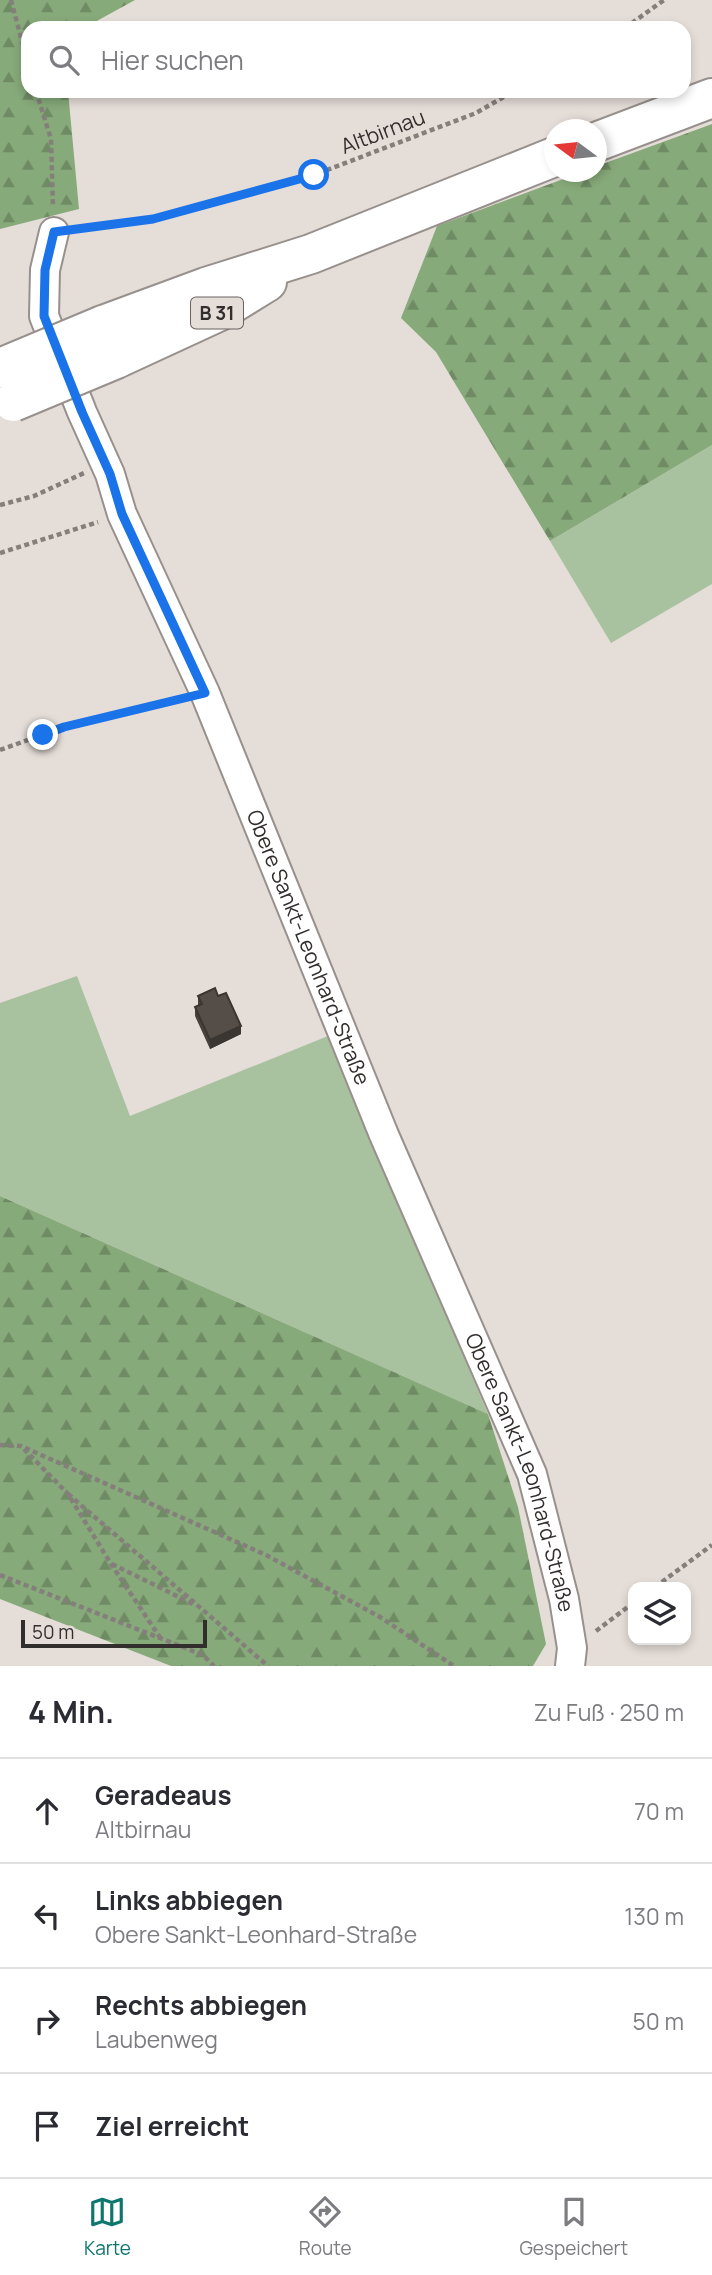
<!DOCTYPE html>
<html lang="de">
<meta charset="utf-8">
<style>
:root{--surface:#fff;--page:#f7f7f7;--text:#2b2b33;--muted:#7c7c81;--line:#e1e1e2;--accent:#0f766e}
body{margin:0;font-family:Manrope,sans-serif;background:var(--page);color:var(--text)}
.controls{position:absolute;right:21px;bottom:21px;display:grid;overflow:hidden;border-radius:14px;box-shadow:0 4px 10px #0003}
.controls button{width:63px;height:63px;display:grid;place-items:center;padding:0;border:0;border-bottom:2px solid var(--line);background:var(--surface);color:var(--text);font:35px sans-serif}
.compass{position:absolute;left:544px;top:119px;width:63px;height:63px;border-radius:50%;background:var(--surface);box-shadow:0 4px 10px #0003;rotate:285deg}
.scale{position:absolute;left:21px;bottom:18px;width:186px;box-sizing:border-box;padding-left:7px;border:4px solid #322e2d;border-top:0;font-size:19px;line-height:24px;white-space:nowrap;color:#322e2d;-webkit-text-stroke:5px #e5ddd8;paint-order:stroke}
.stop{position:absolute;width:21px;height:21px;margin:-16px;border:5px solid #1a73e8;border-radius:50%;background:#fff}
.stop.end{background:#1a73e8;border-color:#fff;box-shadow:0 2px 7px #0008}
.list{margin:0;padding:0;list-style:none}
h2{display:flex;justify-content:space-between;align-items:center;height:91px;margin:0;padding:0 28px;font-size:30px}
h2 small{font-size:23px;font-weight:400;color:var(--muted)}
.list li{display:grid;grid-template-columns:46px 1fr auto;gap:21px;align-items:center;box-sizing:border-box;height:105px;padding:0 28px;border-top:2px solid var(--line)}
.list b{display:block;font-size:26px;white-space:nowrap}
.list p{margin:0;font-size:23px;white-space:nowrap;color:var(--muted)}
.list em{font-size:23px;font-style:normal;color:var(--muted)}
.icon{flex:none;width:38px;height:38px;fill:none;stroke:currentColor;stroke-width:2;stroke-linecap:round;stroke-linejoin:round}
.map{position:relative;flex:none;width:712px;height:1666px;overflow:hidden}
.search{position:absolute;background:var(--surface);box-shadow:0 4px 10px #0003;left:21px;right:21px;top:21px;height:77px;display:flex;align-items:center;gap:18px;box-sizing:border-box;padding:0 24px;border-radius:21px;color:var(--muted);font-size:26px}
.sheet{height:511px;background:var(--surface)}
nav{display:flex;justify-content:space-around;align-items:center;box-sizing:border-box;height:98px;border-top:2px solid var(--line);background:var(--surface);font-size:19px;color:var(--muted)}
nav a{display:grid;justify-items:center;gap:4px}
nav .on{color:var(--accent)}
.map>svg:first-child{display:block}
</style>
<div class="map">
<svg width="712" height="1666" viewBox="0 0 712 1666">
<defs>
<pattern id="forest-firs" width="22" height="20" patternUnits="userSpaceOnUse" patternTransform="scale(1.75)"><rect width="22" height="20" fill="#87aa7a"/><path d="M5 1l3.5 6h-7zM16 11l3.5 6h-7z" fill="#6f8b64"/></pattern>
</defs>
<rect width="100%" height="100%" fill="#e5ddd8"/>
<g fill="#a8c29f">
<path d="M712,445V584L611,643L550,541Z"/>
<path d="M77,976L130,1116L328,1036L488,1414L0,1196V1003Z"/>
</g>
<g fill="url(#forest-firs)">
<path d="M0,0H135L84,28H28V91H68L79,209L0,229Z"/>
<path d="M712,124V445L550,541L436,352L401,318L437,226L582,172H596L597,166Z"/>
<path d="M0,1196L488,1414L518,1507L546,1644L533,1666H171L0,1599Z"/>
</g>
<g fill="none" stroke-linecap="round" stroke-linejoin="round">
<defs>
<g id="minor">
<path id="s1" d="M54,232L45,270L44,316L82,412L110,474L122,514L205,693L384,1135L532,1474L564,1599L572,1648L570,1666"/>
</g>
<g id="primary">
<path d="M596,142L712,98"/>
<path d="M103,325L206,287L311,254L554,157"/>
<path d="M116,359L220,311L267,282"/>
</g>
</defs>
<use href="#minor" stroke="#98908c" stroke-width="32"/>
<use href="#primary" stroke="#98908c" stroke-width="42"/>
<g stroke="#857f7c" stroke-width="4.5" stroke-dasharray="5 3.5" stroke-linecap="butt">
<path d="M11,0L28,64"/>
<path d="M625,28L664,0"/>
<path d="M36,91L51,139L53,207"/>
<path d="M79,229L153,219L314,175L476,113L514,91"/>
<path d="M0,505L34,496L84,473"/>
<path d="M0,553L98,522"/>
<path d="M0,750L64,727L181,699"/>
<path d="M0,1445L21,1446L266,1555L380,1617L454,1666"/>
<path d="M24,1449L68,1494L111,1564L161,1639"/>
<path d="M68,1494L268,1666"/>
<path d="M112,1564L195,1605"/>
<path d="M0,1575L203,1655L214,1666"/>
<path d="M655,1587L712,1545"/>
<path d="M596,1631L633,1603"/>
</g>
<use href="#minor" stroke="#fff" stroke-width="28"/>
<use href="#primary" stroke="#fff" stroke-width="38"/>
<defs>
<g id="primary-bridge">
<path d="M0,368L103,325"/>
<path d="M13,402L116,359"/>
</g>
</defs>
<use href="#primary-bridge" stroke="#98908c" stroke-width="42" stroke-linecap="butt"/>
<use href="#primary-bridge" stroke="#fff" stroke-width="38"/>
</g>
<path fill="#48423e" d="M198,996H218L241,1034L210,1049L195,1016V1007L198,1005Z"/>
<path fill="#3b3632" d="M241,1026V1034L210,1049V1040Z"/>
<path fill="#544d48" stroke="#3b3632" stroke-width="2" d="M215,988L218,996L226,993L241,1026L210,1040L195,1007L202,1004L198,996Z"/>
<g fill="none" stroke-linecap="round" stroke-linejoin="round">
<path stroke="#1a73e8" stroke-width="9" d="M43,735L64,727L205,693L122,514L110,474L82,412L44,316L45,270L54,232L153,219L314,175"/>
</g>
<g text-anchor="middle" stroke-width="7" stroke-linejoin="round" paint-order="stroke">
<rect fill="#e5ddd8" stroke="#686260" stroke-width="2" x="191" y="297.5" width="52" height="31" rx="5"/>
<g font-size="19" font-weight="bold" fill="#322e2d">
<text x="217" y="320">B 31</text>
</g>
<g font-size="21" fill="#322e2d" stroke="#e5ddd8">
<text transform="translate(383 132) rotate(-21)" y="7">Altbirnau</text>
<text dy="7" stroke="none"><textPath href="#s1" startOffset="770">Obere Sankt-Leonhard-Straße</textPath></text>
<text dy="7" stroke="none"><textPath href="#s1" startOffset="1337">Obere Sankt-Leonhard-Straße</textPath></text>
</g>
</g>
</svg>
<div class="controls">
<button><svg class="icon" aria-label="layers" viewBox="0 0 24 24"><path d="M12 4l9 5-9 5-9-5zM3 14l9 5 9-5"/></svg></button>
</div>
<svg class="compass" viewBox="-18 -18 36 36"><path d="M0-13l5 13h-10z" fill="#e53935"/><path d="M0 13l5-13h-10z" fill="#7c7c81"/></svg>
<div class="scale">50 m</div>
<div class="stop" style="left:314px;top:175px"></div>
<div class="stop end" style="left:43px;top:735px"></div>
<div class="search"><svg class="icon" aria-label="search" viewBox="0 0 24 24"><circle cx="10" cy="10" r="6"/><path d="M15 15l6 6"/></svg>Hier suchen</div>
</div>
<section class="sheet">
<h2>4 Min.<small>Zu Fuß · 250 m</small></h2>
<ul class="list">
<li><svg class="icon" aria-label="ahead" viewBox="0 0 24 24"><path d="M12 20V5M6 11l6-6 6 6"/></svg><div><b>Geradeaus</b><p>Altbirnau</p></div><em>70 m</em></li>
<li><svg class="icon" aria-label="left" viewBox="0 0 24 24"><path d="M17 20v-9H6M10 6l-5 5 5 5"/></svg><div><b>Links abbiegen</b><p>Obere Sankt-Leonhard-Straße</p></div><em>130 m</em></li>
<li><svg class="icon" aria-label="right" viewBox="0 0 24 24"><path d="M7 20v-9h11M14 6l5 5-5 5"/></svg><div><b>Rechts abbiegen</b><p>Laubenweg</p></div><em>50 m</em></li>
<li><svg class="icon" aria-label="arrive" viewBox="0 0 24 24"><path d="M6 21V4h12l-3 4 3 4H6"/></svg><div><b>Ziel erreicht</b></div></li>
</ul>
</section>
<nav>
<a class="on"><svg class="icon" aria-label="map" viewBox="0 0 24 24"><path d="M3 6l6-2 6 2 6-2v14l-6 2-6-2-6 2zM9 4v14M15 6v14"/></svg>Karte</a>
<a><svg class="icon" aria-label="directions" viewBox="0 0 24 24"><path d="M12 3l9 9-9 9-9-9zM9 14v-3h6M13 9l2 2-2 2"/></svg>Route</a>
<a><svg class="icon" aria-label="saved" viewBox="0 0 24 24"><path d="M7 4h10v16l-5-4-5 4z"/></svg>Gespeichert</a>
</nav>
